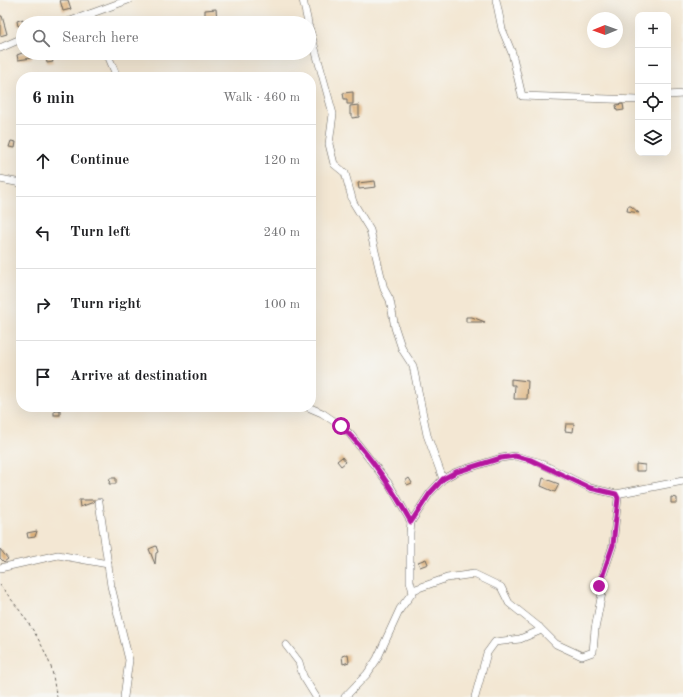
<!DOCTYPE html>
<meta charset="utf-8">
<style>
:root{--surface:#fff;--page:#f2f2f2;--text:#202124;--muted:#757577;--line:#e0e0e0}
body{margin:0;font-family:"Old Standard TT",serif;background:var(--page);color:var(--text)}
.controls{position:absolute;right:12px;top:12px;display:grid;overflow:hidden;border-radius:8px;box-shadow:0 4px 16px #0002}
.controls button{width:36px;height:36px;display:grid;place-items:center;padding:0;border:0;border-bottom:1px solid var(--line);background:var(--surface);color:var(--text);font:20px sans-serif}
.compass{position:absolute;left:587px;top:12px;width:36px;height:36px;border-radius:50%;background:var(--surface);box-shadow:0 4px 16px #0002;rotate:269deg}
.stop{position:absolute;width:12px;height:12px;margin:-9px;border:3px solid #b5179e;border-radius:50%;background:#fff}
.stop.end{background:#b5179e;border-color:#fff;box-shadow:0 1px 4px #0008}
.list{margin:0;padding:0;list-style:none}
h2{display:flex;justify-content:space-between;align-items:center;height:52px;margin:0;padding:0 16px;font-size:17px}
h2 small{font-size:13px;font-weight:400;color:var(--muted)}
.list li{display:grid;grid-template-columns:26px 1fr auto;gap:12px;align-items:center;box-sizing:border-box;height:72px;padding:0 16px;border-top:1px solid var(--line)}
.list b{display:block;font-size:15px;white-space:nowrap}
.list em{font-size:13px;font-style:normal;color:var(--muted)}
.icon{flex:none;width:22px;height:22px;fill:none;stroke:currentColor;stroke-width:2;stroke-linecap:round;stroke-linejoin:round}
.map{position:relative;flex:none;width:683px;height:697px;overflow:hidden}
.search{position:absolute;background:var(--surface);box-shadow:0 4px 16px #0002;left:16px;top:16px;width:300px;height:44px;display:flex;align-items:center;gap:10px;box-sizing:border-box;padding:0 14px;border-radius:22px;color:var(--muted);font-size:15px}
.panel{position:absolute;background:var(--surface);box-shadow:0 4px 16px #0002;left:16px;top:72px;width:300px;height:340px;border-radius:16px}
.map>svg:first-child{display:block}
</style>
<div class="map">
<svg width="683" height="697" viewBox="0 0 683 697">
<rect width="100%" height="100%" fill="#f6f6f2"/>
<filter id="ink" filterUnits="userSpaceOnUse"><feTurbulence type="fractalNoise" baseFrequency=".025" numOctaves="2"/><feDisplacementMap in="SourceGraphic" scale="8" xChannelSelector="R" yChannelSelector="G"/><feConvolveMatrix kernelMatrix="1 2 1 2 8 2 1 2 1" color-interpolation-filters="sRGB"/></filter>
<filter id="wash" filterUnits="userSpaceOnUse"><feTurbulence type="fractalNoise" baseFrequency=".012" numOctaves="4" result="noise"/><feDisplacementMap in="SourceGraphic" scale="16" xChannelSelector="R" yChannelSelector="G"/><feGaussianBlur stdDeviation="0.9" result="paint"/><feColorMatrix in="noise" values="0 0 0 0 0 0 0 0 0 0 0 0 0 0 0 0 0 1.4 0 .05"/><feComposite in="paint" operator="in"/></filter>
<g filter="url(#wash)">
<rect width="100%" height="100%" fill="#f3e7d3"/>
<g id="blocks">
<g fill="#ddb078">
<path d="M60,0H68L71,9L63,11Z"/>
<path d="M216,9L217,20H205V10Z"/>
<path d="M0,16H2L7,34L0,36Z"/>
<path d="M23,19V25L18,26L17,21Z"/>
<path d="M22,53H31L32,58L18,60L17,55Z"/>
<path d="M51,56L53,62L47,63L46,57Z"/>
<path d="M353,92V104H347V99H344L343,93Z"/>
<path d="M623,104L624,110L617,111L616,105Z"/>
<path d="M359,105V117L352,118V115H350V106Z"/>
<path d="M11,141L16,142L15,148L9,147Z"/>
<path d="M375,181L376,187L359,189L358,183Z"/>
<path d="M628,206H631L639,213L627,211Z"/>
<path d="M466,317H472L485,322H466Z"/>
<path d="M511,379L528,381L527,399H514L515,385H511Z"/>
<rect x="54" y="410" width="6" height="5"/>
<path d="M566,424H574L573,432L565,431Z"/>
<path d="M342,457L346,462L341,466L337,461Z"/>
<path d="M636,464L645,465V471H636Z"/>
<path d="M110,478H116V484H109Z"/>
<path d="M409,478L412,483L407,485L405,481Z"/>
<path d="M543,478L559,484L555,492L541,486Z"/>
<path d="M671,497L677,498V503H671Z"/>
<path d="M79,500H95L94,502L80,507Z"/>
<path d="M37,531L35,537L28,538L27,533Z"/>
<path d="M156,546L158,552L156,553L155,564L149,549Z"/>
<path d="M0,549L8,559L4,562L0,558Z"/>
<path d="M426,559L428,564L420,567L418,562Z"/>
<path d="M348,654L349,662L343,664L342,656Z"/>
</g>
</g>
</g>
<g filter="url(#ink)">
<use href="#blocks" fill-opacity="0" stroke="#67635c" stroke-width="1"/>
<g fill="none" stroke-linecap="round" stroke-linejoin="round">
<defs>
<g id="minor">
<path d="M303,0L308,23"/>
<path d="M496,0L502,29L512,53L522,96L638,100"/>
<path d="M90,14L94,23"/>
<path d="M65,23L128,0"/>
<path d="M309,27L333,114L329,144L334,164L345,173L353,202L370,230L384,289L390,300L395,328L402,349L413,366L427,435L443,479"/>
<path d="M0,48L23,38"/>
<path d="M107,53L117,77"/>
<path d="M668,95L683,94"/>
<path d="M0,179L21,183"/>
<path d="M308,407L322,413L341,426L350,434L389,484L411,522"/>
<path d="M99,502L111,586L129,660L124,697"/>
<path d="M0,568L58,555L108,564"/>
<path d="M413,590L447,578L474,574L501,587L509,603L539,627L556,644L582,656L593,652L595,629L602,593L599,587L613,545L618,498L616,494"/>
<path d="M286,645L299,662L303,676L316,697"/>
<path d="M345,697L367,674L377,659L400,609L413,592L410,581V533L411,522L430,493L443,479L456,472L501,458L515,456L538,462L590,488L616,494L683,481"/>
<path d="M475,697L487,653L495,642L520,639L539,631V627"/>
</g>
</defs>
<use href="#minor" stroke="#67635c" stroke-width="8"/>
<path stroke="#67635c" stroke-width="1" stroke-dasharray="3 3" stroke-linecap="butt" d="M0,585C20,610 40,636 51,667C54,677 54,687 57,697"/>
<use href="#minor" stroke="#fff" stroke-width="7"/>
</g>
</g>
<g fill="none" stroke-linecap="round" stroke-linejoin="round" filter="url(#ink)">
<path stroke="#b5179e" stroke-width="5" d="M341,426C369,453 392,488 411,522L430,493L443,479L456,472L501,458L515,456L531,460L590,488L616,494L618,498L613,545L599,586"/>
</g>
</svg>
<div class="controls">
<button>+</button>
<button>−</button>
<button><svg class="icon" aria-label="locate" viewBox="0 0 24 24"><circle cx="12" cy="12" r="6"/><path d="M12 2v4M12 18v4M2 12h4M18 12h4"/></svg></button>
<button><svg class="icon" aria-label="layers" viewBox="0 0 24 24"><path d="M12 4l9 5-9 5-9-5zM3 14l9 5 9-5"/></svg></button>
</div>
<svg class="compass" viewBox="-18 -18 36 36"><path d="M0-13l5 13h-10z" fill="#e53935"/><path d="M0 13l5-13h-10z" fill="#757577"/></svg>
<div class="stop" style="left:341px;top:426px"></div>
<div class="stop end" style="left:599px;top:586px"></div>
<div class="search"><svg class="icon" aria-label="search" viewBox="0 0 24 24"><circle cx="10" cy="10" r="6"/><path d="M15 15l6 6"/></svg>Search here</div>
<section class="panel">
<h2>6 min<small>Walk · 460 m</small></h2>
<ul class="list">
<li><svg class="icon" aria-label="ahead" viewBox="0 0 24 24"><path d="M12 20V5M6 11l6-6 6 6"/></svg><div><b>Continue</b></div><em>120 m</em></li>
<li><svg class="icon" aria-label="left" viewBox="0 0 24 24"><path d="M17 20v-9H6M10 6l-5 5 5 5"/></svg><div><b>Turn left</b></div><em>240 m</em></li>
<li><svg class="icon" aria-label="right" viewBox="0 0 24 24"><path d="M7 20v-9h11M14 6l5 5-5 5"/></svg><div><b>Turn right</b></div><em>100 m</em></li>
<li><svg class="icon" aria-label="arrive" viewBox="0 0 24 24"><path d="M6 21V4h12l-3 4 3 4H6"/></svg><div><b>Arrive at destination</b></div></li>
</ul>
</section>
</div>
